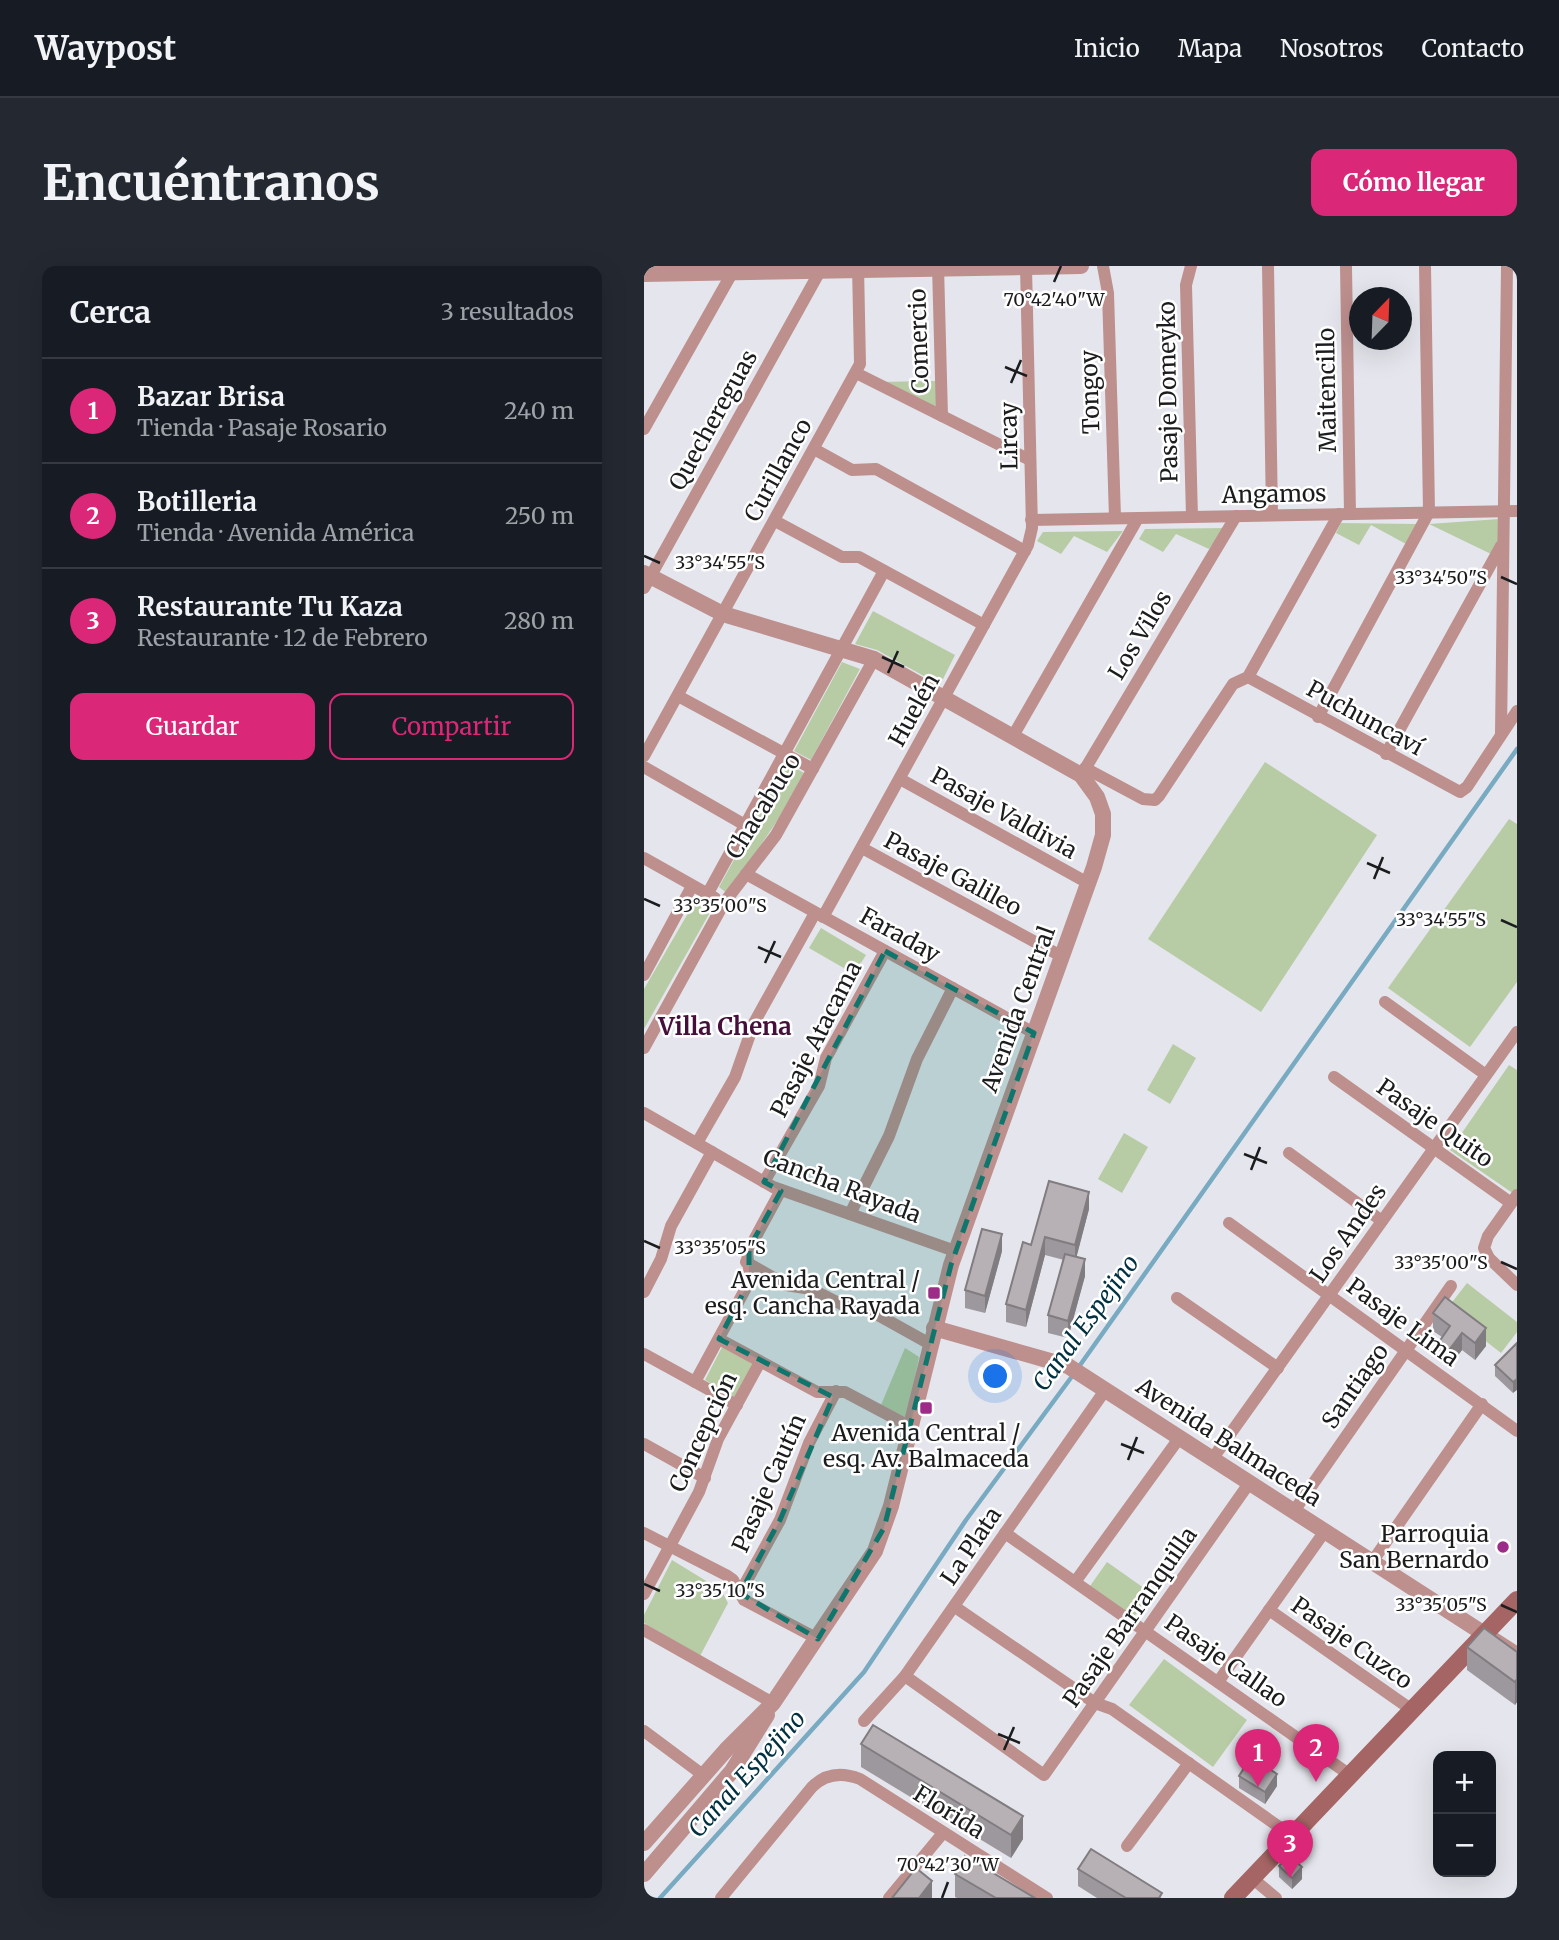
<!DOCTYPE html>
<html lang="es">
<meta charset="utf-8">
<style>
:root{--surface:#171b24;--page:#242831;--text:#f1f3f6;--muted:#9ea1a6;--line:#363941;--accent:#db2777}
body{margin:0;font-family:Merriweather,serif;background:var(--page);color:var(--text)}
.controls{position:absolute;right:21px;bottom:21px;display:grid;overflow:hidden;border-radius:14px;box-shadow:0 7px 28px #0002}
.controls button{width:63px;height:63px;display:grid;place-items:center;padding:0;border:0;border-bottom:2px solid var(--line);background:var(--surface);color:var(--text);font:35px sans-serif}
.compass{position:absolute;left:705px;top:21px;width:63px;height:63px;border-radius:50%;background:var(--surface);box-shadow:0 7px 28px #0002;rotate:23deg}
.you{position:absolute;left:352px;top:1111px;width:24px;height:24px;margin:-18px;border:5px solid #fff;border-radius:50%;background:#1a73e8;box-shadow:0 0 0 10px #1a73e833}
.badge{display:grid;place-items:center;width:46px;height:46px;border-radius:50%;background:var(--accent);color:#fff;font-size:23px;font-weight:700}
.pin{position:absolute;translate:-50% -58px;filter:drop-shadow(0 2px 4px #0008)}
.pin::after{content:'';position:absolute;top:37px;width:24px;height:21px;background:inherit;clip-path:polygon(0 0,100% 0,50% 100%)}
.list{margin:0;padding:0;list-style:none}
h2{display:flex;justify-content:space-between;align-items:center;height:91px;margin:0;padding:0 28px;font-size:30px}
h2 small{font-size:23px;font-weight:400;color:var(--muted)}
.list li{display:grid;grid-template-columns:46px 1fr auto;gap:21px;align-items:center;box-sizing:border-box;height:105px;padding:0 28px;border-top:2px solid var(--line)}
.list b{display:block;font-size:26px;white-space:nowrap}
.list p{margin:0;font-size:23px;white-space:nowrap;color:var(--muted)}
.list em{font-size:23px;font-style:normal;color:var(--muted)}
.actions{display:flex;gap:14px;padding:21px 28px}
.actions a{flex:1;padding:16px 0;border:2px solid var(--accent);border-radius:14px;text-align:center;font-size:24px;color:var(--accent)}
.actions .main{background:var(--accent);color:#fff}
.map{position:relative;flex:none;width:873px;height:1632px;overflow:hidden;border-radius:14px}
header{display:flex;align-items:center;gap:42px;box-sizing:border-box;height:98px;padding:0 35px;background:var(--surface);border-bottom:2px solid var(--line)}
header strong{font-size:33px}
nav{display:flex;gap:38px;margin-inline-start:auto;font-size:24px}
.intro{display:flex;align-items:center;justify-content:space-between;box-sizing:border-box;height:168px;padding:0 42px}
h1{margin:0;font-size:49px}
.button{padding:18px 32px;border-radius:14px;background:var(--accent);color:#fff;font-size:24px;font-weight:700}
main{display:flex;gap:42px;padding:0 42px}
aside{flex:1;background:var(--surface);border-radius:14px;box-shadow:0 7px 28px #0002}
.map>svg:first-child{display:block}
</style>
<header>
<strong>Waypost</strong>
<nav><a>Inicio</a><a>Mapa</a><a>Nosotros</a><a>Contacto</a></nav>
</header>
<div class="intro"><h1>Encuéntranos</h1><a class="button">Cómo llegar</a></div>
<main>
<aside>
<h2>Cerca<small>3 resultados</small></h2>
<ul class="list">
<li><span class="badge">1</span><div><b>Bazar Brisa</b><p>Tienda · Pasaje Rosario</p></div><em>240 m</em></li>
<li><span class="badge">2</span><div><b>Botilleria</b><p>Tienda · Avenida América</p></div><em>250 m</em></li>
<li><span class="badge">3</span><div><b>Restaurante Tu Kaza</b><p>Restaurante · 12 de Febrero</p></div><em>280 m</em></li>
</ul>
<div class="actions"><a class="main">Guardar</a><a>Compartir</a></div>
</aside>
<div class="map">
<svg width="873" height="1632" viewBox="0 0 873 1632">
<rect width="100%" height="100%" fill="#e5e6ed"/>
<g fill="#b7cca5">
<path d="M293,115L294,144L231,116Z"/>
<path d="M855,253L856,273L847,288L785,258Z"/>
<path d="M697,257L773,258L762,278L727,259L715,279L692,267Z"/>
<path d="M581,262L565,283L532,268L519,286L495,273L501,263Z"/>
<path d="M479,265L463,286L430,270L417,288L393,275L399,266Z"/>
<path d="M229,345L311,389L296,419L233,384L211,378Z"/>
<path d="M198,396L216,403L167,494L150,485Z"/>
<path d="M621,496L733,569L617,746L504,673Z"/>
<path d="M143,497L160,507L135,552L84,628L75,621Z"/>
<path d="M865,553L873,558V716L826,781L744,722Z"/>
<path d="M54,630L66,634L69,641L0,763V723Z"/>
<path d="M177,662L222,689L210,708L165,682Z"/>
<path d="M529,778L552,792L526,838L503,824Z"/>
<path d="M865,799L873,804V924L870,928L806,884Z"/>
<path d="M480,867L504,881L478,927L454,913Z"/>
<path d="M823,1017L873,1056V1066L857,1087L802,1044Z"/>
<path d="M78,1081L110,1098L91,1131L61,1114Z"/>
<path d="M261,1082L275,1091L263,1152L237,1139Z"/>
<path d="M28,1294L77,1324L84,1337L56,1390L0,1357V1349Z"/>
<path d="M463,1296L507,1327L489,1352L446,1320Z"/>
<path d="M520,1393L603,1454L569,1501L485,1439Z"/>
</g>
<g fill="none" stroke-linecap="round" stroke-linejoin="round">
<g stroke="#78aac1" stroke-width="4.5">
<path d="M434,1102L873,483"/>
<path d="M16,1632L220,1406L322,1254L429,1109"/>
</g>
<g stroke="#bd908e" stroke-width="12">
<path d="M294,0L298,150"/>
<path d="M459,0L464,27L471,252"/>
<path d="M547,0L542,19L548,251"/>
<path d="M624,0L628,249"/>
<path d="M702,0L706,248"/>
<path d="M212,107L386,194"/>
<path d="M0,163L92,0"/>
<path d="M170,183L208,204L232,203L381,285"/>
<path d="M387,254L873,245"/>
<path d="M131,255L198,291H215L340,359"/>
<path d="M0,322L176,5"/>
<path d="M604,411L816,526L823,521L873,445"/>
<path d="M34,430L169,503"/>
<path d="M674,451L785,246L781,0"/>
<path d="M857,468L863,0"/>
<path d="M369,470L494,252"/>
<path d="M742,488L857,280"/>
<path d="M0,490L216,98L214,0"/>
<path d="M0,501L101,559"/>
<path d="M441,502L499,533L511,534L515,530L589,418L604,411L695,248"/>
<path d="M438,508L592,250"/>
<path d="M256,513L444,617"/>
<path d="M218,582L417,690"/>
<path d="M0,592L71,632"/>
<path d="M102,608L390,767"/>
<path d="M64,627L240,305"/>
<path d="M179,651L384,279L388,262L382,1"/>
<path d="M0,709L48,620"/>
<path d="M741,736L842,809"/>
<path d="M0,782L80,637L132,569L230,393"/>
<path d="M690,811L867,937"/>
<path d="M0,847L129,921L311,985"/>
<path d="M53,877L91,811L110,757L171,647"/>
<path d="M645,887L738,955"/>
<path d="M120,916L175,820L182,792L241,685"/>
<path d="M873,929L844,970L840,982L845,992L873,1019"/>
<path d="M206,948L245,870L273,793L309,722"/>
<path d="M585,957L873,1165"/>
<path d="M102,996L142,1019L167,1023L201,1040L225,1044L286,1078"/>
<path d="M0,1026L17,993L27,960L68,886"/>
<path d="M533,1032L634,1102"/>
<path d="M75,1073L173,1126H201L267,1161"/>
<path d="M0,1088L93,1139"/>
<path d="M51,1116L103,1020L106,1010L103,987L137,924"/>
<path d="M0,1178L61,1212"/>
<path d="M569,1192L873,766"/>
<path d="M650,1245L807,1020"/>
<path d="M0,1267L82,1309L89,1314L100,1334L174,1373"/>
<path d="M361,1267L706,1509"/>
<path d="M728,1296L838,1138"/>
<path d="M431,1316L536,1171"/>
<path d="M96,1327L136,1254L165,1177L192,1125"/>
<path d="M0,1328L55,1226L74,1173L116,1096"/>
<path d="M311,1341L451,1437L468,1443L648,1570"/>
<path d="M625,1344L768,1444"/>
<path d="M0,1364L129,1437"/>
<path d="M261,1410L400,1509L606,1216"/>
<path d="M574,1416L681,1265"/>
<path d="M220,1455L261,1410L462,1123"/>
<path d="M0,1465L59,1509"/>
<path d="M483,1580L545,1497"/>
<path d="M608,1612L632,1632"/>
<path d="M77,1632L168,1521C182,1507 198,1506 216,1513L403,1632"/>
<path d="M245,1632L299,1567"/>
</g>
<g stroke="#bd908e" stroke-width="16">
<path d="M0,8L437,0"/>
<path d="M0,307L79,348L230,393L437,509L453,531L459,548V569L450,601L307,999L247,1240L231,1285L129,1437L82,1484L0,1577"/>
<path d="M290,1062L424,1100L873,1389"/>
<path d="M0,1608L88,1505L123,1449"/>
</g>
<path stroke="#a56564" stroke-width="18" d="M589,1632L873,1334"/>
</g>
<g fill="#9d989d">
<path d="M445,943L432,991L441,1010L424,1072L404,1067V1049L420,994L401,989L382,1061L362,1056V1038L387,979Z"/>
<path d="M358,985L341,1047L321,1042V1024Z"/>
<path d="M789,1047L842,1080L831,1094L818,1084L805,1101L795,1093V1076L798,1071L789,1065Z"/>
<path d="M873,1077L869,1127L851,1110V1099Z"/>
<path d="M823,1381L873,1386V1436L871,1439L823,1404Z"/>
<path d="M217,1478L379,1573L367,1592L217,1501Z"/>
<path d="M595,1510L633,1520L621,1538L595,1522Z"/>
<path d="M635,1600L658,1613L648,1623L635,1611Z"/>
<path d="M434,1603L518,1632H453L434,1620Z"/>
<path d="M311,1608L391,1632H313L311,1631Z"/>
</g>
<g fill="#807c7f">
<path d="M445,926V943L431,997V979Z"/>
<path d="M358,968V985L341,1047V1030Z"/>
<path d="M401,971V989L382,1061V1044Z"/>
<path d="M441,993V1010L424,1072V1055Z"/>
<path d="M842,1062V1080L831,1094V1077Z"/>
<path d="M818,1067V1084L805,1101V1084Z"/>
<path d="M873,1113V1124L869,1127V1116Z"/>
<path d="M873,1413V1436L871,1439V1416Z"/>
<path d="M633,1508V1520L621,1538V1526Z"/>
<path d="M379,1550V1573L367,1592V1569Z"/>
<path d="M658,1601V1613L648,1623V1612Z"/>
<path d="M288,1615V1632H275Z"/>
</g>
<g fill="#b7b1b6" stroke="#807c7f" stroke-width="2">
<path d="M405,915L445,926L431,979L401,971L382,1044L362,1038L379,976L387,979Z"/>
<path d="M338,963L358,968L341,1030L321,1024Z"/>
<path d="M421,988L441,993L424,1055L404,1049Z"/>
<path d="M801,1031L842,1062L831,1077L818,1067L805,1084L795,1076L806,1060L789,1047Z"/>
<path d="M873,1077V1113L869,1116L851,1099Z"/>
<path d="M840,1362L873,1386V1413L871,1416L823,1381Z"/>
<path d="M229,1459L379,1550L367,1569L217,1478Z"/>
<path d="M607,1491L633,1508L621,1526L595,1510Z"/>
<path d="M447,1583L518,1627L515,1632H482L434,1603Z"/>
<path d="M645,1589L658,1601L648,1612L635,1600Z"/>
<path d="M321,1590L391,1632H352L311,1608Z"/>
<path d="M272,1602L288,1615L275,1632H248Z"/>
</g>
<path fill="#0f766e" fill-opacity="0.2" stroke="#0f766e" stroke-width="5" stroke-dasharray="14 9" stroke-linejoin="round" d="M241,685L390,767L307,999L240,1262L174,1373L96,1327L136,1254L189,1131L75,1073L105,1016V982L137,925L120,916Z"/>
<path fill="none" stroke="#1b1c1e" stroke-width="2.5" d="M410,16L417,0M361,101L383,110M367,117L377,94M0,290L16,297M857,311L873,318M238,391L260,401M244,407L254,385M723,597L746,607M730,613L739,591M0,633L16,640M857,654L873,661M114,681L137,691M121,697L131,675M600,888L623,897M607,904L616,881M0,975L16,982M857,996L873,1003M477,1178L500,1187M484,1194L493,1171M0,1318L16,1325M857,1339L873,1346M354,1468L376,1477M360,1484L370,1461M298,1632L304,1616"/>
<g fill="#9d2c89" stroke="#fff" stroke-width="2.5">
<rect x="283" y="1020" width="14" height="14" rx="3.5"/>
<rect x="275" y="1135" width="14" height="14" rx="3.5"/>
<circle cx="859" cy="1281" r="7"/>
</g>
<g text-anchor="middle" stroke-width="5" stroke-linejoin="round" paint-order="stroke">
<g font-size="23" fill="#1b1c1e" stroke="#fff">
<text transform="translate(275 75) rotate(-92)" y="8">Comercio</text>
<text transform="translate(683 124) rotate(-91)" y="8">Maitencillo</text>
<text transform="translate(446 126) rotate(-92)" y="8">Tongoy</text>
<text transform="translate(524 126) rotate(-91)" y="8">Pasaje Domeyko</text>
<text transform="translate(69 154) rotate(-61)" y="8">Quechereguas</text>
<text transform="translate(365 170) rotate(-91)" y="8">Lircay</text>
<text transform="translate(134 204) rotate(-61)" y="8">Curillanco</text>
<text transform="translate(630 228) rotate(-1)" y="8">Angamos</text>
<text transform="translate(496 369) rotate(-59)" y="8">Los Vilos</text>
<text transform="translate(270 444) rotate(-61)" y="8">Huelén</text>
<text transform="translate(721 452) rotate(29)" y="8">Puchuncaví</text>
<text transform="translate(119 540) rotate(-58)" y="8">Chacabuco</text>
<text transform="translate(360 547) rotate(29)" y="8">Pasaje Valdivia</text>
<text transform="translate(309 608) rotate(28)" y="8">Pasaje Galileo</text>
<text transform="translate(256 669) rotate(29)" y="8">Faraday</text>
<text transform="translate(374 743) rotate(-70)" y="8">Avenida Central</text>
<text transform="translate(172 773) rotate(-63)" y="8">Pasaje Atacama</text>
<text transform="translate(791 857) rotate(35)" y="8">Pasaje Quito</text>
<text transform="translate(198 920) rotate(21)" y="8">Cancha Rayada</text>
<text transform="translate(704 967) rotate(-55)" y="8">Los Andes</text>
<text transform="translate(759 1056) rotate(36)" y="8">Pasaje Lima</text>
<text transform="translate(711 1120) rotate(-55)" y="8">Santiago</text>
<text transform="translate(59 1166) rotate(-65)" y="8">Concepción</text>
<text transform="translate(585 1176) rotate(33)" y="8">Avenida Balmaceda</text>
<text transform="translate(125 1217) rotate(-66)" y="8">Pasaje Cautín</text>
<text transform="translate(327 1280) rotate(-56)" y="8">La Plata</text>
<text transform="translate(486 1351) rotate(-55)" y="8">Pasaje Barranquilla</text>
<text transform="translate(708 1377) rotate(35)" y="8">Pasaje Cuzco</text>
<text transform="translate(582 1395) rotate(35)" y="8">Pasaje Callao</text>
<text transform="translate(305 1546) rotate(32)" y="8">Florida</text>
</g>
<g font-size="23" fill="#1b1c1e" stroke="#fff" text-anchor="end">
<text x="276" y="1022">Avenida Central /<tspan x="276" dy="26">esq. Cancha Rayada</tspan></text>
<text x="282" y="1175" text-anchor="middle">Avenida Central /<tspan x="282" dy="26">esq. Av. Balmaceda</tspan></text>
<text x="845" y="1276">Parroquia<tspan x="845" dy="26">San Bernardo</tspan></text>
</g>
<g font-size="24" font-weight="bold" fill="#450f3c" stroke="#fff">
<text x="81" y="769">Villa Chena</text>
</g>
<g font-size="24" font-style="italic" fill="#013040" stroke="#fff">
<text transform="translate(442 1057) rotate(-54)" y="8">Canal Espejino</text>
<text transform="translate(103 1508) rotate(-48)" y="8">Canal Espejino</text>
</g>
</g>
<g font-size="18" text-anchor="middle" fill="#1b1c1e" stroke="#fff" stroke-width="5" stroke-linejoin="round" paint-order="stroke">
<text x="410" y="40">70°42'40"W</text>
<text x="76" y="303">33°34'55"S</text>
<text x="797" y="318">33°34'50"S</text>
<text x="76" y="646">33°35'00"S</text>
<text x="797" y="660">33°34'55"S</text>
<text x="76" y="988">33°35'05"S</text>
<text x="797" y="1003">33°35'00"S</text>
<text x="76" y="1331">33°35'10"S</text>
<text x="797" y="1345">33°35'05"S</text>
<text x="304" y="1605">70°42'30"W</text>
</g>
</svg>
<div class="controls">
<button>+</button>
<button>−</button>
</div>
<svg class="compass" viewBox="-18 -18 36 36"><path d="M0-13l5 13h-10z" fill="#e53935"/><path d="M0 13l5-13h-10z" fill="#9ea1a6"/></svg>
<div class="you"></div>
<div class="pin badge" style="left:614px;top:1521px">1</div>
<div class="pin badge" style="left:672px;top:1516px">2</div>
<div class="pin badge" style="left:646px;top:1612px">3</div>
</div>
</main>
